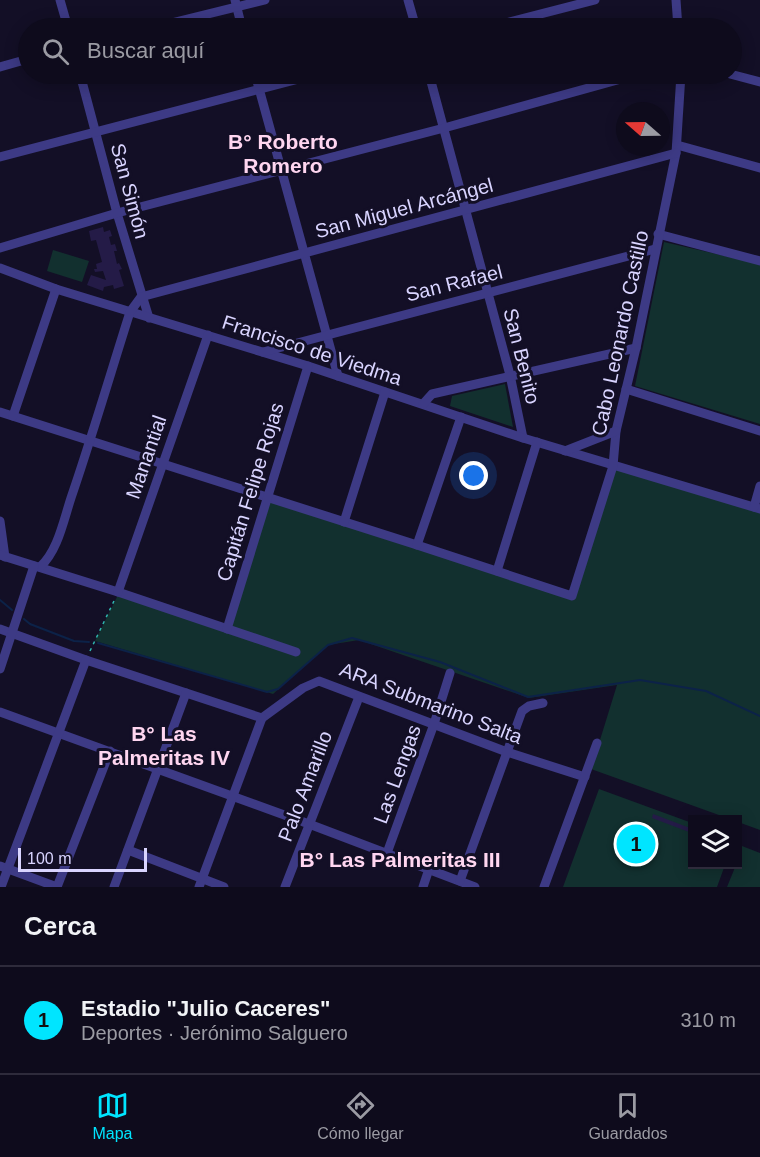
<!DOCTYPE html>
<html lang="es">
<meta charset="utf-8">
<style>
:root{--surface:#0e0b1c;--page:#171425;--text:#f1f3f6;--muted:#9b9ba3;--line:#2e2b3b;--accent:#00e5ff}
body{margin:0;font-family:Helvetica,sans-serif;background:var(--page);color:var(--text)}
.controls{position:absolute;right:18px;bottom:18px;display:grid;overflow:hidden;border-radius:0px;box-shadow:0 3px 15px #0003}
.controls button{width:54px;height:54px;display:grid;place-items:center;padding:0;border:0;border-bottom:2px solid var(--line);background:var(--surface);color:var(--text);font:30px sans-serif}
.compass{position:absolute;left:616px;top:102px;width:54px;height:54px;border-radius:50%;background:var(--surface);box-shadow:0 3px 15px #0003;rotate:290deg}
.scale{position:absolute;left:18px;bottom:15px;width:129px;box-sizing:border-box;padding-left:6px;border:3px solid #d9d4ff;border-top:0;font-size:16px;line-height:21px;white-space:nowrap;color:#d9d4ff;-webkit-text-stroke:4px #130f26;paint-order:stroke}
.you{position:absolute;left:474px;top:476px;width:21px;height:21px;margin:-15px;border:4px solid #fff;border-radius:50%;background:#1a73e8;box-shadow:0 0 0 9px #1a73e833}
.badge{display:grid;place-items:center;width:39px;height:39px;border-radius:50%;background:var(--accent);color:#111;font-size:20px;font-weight:700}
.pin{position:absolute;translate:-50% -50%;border:3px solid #fff;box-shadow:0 2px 6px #0006}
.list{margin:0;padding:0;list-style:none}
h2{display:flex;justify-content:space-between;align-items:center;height:78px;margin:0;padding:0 24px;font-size:26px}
h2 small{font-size:20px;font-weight:400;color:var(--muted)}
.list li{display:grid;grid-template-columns:39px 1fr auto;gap:18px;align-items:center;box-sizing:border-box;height:108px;padding:0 24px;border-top:2px solid var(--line)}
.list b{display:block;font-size:22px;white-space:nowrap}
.list p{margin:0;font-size:20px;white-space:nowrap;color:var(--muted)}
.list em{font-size:20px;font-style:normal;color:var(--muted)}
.icon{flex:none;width:33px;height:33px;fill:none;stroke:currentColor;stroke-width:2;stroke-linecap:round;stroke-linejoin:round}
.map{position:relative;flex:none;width:760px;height:887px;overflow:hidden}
.search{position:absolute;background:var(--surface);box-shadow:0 3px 15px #0003;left:18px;right:18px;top:18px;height:66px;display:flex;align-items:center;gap:15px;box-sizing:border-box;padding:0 21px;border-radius:33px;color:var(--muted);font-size:22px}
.sheet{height:186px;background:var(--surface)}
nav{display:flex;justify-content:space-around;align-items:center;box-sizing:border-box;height:84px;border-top:2px solid var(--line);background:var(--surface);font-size:16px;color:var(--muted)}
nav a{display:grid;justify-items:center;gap:3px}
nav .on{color:var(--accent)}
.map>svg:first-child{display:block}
</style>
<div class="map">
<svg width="760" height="887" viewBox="0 0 760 887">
<rect width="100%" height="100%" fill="#130f26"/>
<g fill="#12302f">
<path d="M664,242L760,264V424L635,386Z"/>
<path d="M53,250L89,261L82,282L47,271Z"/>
<path d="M505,384L513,427L450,406L452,396Z"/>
<path d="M613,467L760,510V830L738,822V820L730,819L591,769L617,685L529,698L359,640L328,645L273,694L95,641L119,593L227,629L268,500L572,597Z"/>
<path d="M599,789L692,823V864L725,865L717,887H563Z"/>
<path d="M742,846L760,853V887H727L736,865L738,864Z"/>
</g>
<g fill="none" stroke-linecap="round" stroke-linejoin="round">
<g stroke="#0c2248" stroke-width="2">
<path d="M0,600L12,610"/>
<path d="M24,619L30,624L74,641L89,642"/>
<path d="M98,643L267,692L278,689L328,645L352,638L440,662L528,697L640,680L706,691L760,716"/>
</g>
</g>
<g fill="#241b47">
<path d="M103,227L104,232L110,230L112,236L109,237L111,245L115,244L117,251H114L117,264L119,263L122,269L119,270L124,286L114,289L113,285L104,287L103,291L87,285L91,275L106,280L103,271L95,272L94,269H97L96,264L102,262L96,240L91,241L89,231Z"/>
<path d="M653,814L690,828L689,832L652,818Z"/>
</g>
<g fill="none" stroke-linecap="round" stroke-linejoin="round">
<path stroke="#2fb8b0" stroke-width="1.5" stroke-dasharray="3 4.5" stroke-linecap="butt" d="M90,651L114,601"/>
<g stroke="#3d3a85" stroke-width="9">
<path d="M60,0L68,28"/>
<path d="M235,0L242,28"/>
<path d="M408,0L416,28"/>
<path d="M676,0L678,28"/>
<path d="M151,28L265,0"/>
<path d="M486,28L595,0"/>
<path d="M0,67L28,59"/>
<path d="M80,74L117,213L149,318"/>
<path d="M255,74L338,376"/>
<path d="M429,74L510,375L523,438"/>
<path d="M730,74L760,82"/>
<path d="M677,145L760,168"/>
<path d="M0,157L318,74"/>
<path d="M658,234L760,261"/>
<path d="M0,248L117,213L444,128L639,74"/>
<path d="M0,268L56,289L308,366L523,438L760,509"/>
<path d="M263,352L655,249"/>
<path d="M626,389L760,431"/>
<path d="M423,404L432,394L636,348"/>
<path d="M0,412L417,545L572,596L613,466L616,431L636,348L676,153L681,74"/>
<path d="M13,416L56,289"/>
<path d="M565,451L616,431"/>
<path d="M754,507L760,486"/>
<path d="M0,521L5,557"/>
<path d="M344,522L385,392"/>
<path d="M417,545L461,417"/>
<path d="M0,555L118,592L296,652"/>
<path d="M40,567C59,550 64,517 73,492C93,433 111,372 130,312L141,297L676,153"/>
<path d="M497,571L537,442"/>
<path d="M118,592L208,335"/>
<path d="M0,629L86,660L262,718L303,688L319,681L507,752L585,777"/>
<path d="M227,629L308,366"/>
<path d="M0,669L34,566"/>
<path d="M0,712L309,824L475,887"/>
<path d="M128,850L224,887"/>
<path d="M387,853L434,724L450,673"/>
<path d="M0,866L57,887"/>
<path d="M460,881L522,711L529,706L543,703"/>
<path d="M1,887L86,660"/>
<path d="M57,887L110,751"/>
<path d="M114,887L186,693"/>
<path d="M199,887L262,718"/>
<path d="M285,887L359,697"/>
<path d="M423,887L429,869"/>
<path d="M544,887L597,743"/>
</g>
</g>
<g text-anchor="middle" stroke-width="6" stroke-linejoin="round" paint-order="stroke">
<g font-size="20" fill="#d9d4ff" stroke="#130f26">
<text transform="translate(130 191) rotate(75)" y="7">San Simón</text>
<text transform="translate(404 208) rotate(-15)" y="7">San Miguel Arcángel</text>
<text transform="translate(454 283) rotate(-14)" y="7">San Rafael</text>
<text transform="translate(620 333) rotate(-78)" y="7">Cabo Leonardo Castillo</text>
<text transform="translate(312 350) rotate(18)" y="7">Francisco de Viedma</text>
<text transform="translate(522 356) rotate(76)" y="7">San Benito</text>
<text transform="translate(146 457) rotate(-71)" y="7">Manantial</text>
<text transform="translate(250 492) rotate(-73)" y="7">Capitán Felipe Rojas</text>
<text transform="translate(431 703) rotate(21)" y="7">ARA Submarino Salta</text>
<text transform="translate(397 774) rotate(-70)" y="7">Las Lengas</text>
<text transform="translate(305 786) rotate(-69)" y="7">Palo Amarillo</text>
</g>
<g font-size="21" font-weight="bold" fill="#ffd6f0" stroke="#130f26">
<text x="283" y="149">B° Roberto<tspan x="283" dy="24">Romero</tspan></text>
<text x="164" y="741">B° Las<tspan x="164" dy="24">Palmeritas IV</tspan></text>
<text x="400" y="867">B° Las Palmeritas III</text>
</g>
</g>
</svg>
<div class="controls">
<button><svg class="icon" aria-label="layers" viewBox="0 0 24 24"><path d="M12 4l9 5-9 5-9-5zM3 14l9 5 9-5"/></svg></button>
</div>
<svg class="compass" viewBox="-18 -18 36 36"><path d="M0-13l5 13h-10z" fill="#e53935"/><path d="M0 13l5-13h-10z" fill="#9b9ba3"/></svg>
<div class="scale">100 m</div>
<div class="you"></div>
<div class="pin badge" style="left:636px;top:844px">1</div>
<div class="search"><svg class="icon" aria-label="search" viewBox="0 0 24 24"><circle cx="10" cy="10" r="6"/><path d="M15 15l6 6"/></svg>Buscar aquí</div>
</div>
<section class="sheet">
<h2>Cerca<small></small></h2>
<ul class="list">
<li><span class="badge">1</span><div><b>Estadio &quot;Julio Caceres&quot;</b><p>Deportes · Jerónimo Salguero</p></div><em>310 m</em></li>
</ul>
</section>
<nav>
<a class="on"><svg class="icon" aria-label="map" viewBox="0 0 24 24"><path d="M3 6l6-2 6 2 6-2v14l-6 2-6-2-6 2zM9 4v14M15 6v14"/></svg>Mapa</a>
<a><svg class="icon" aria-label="directions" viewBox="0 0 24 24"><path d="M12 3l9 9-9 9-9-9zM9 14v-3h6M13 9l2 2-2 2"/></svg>Cómo llegar</a>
<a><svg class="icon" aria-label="saved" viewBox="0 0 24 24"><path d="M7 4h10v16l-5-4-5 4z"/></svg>Guardados</a>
</nav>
